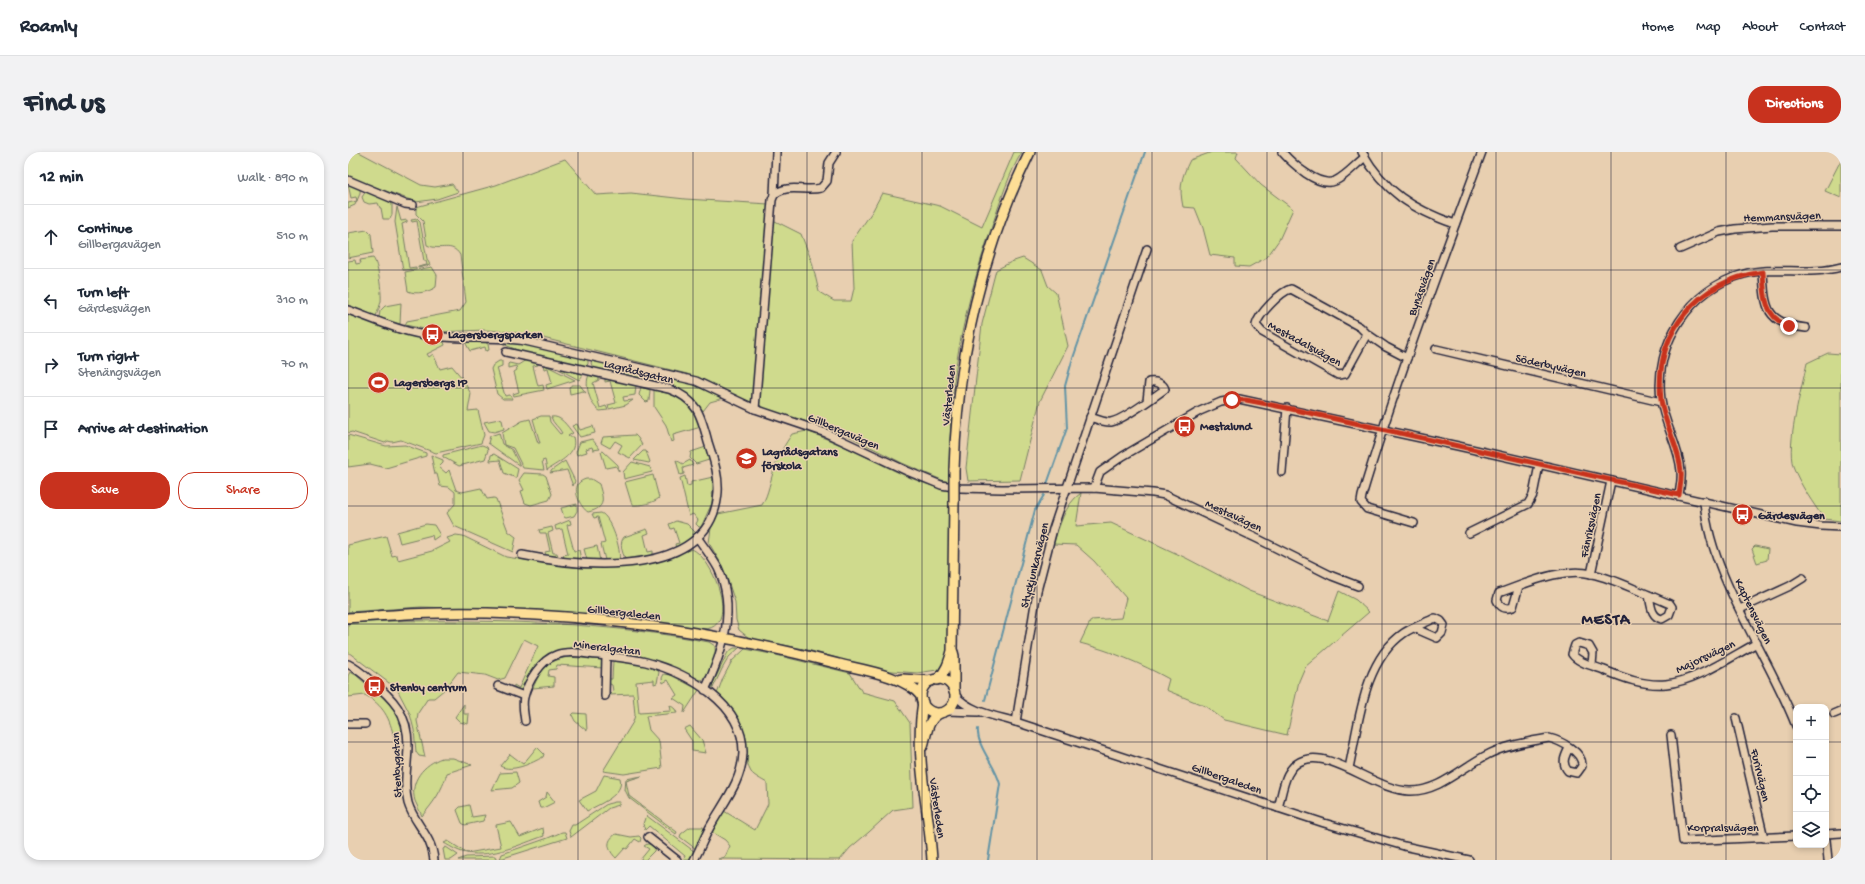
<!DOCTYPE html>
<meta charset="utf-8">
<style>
:root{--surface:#fff;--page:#f2f2f3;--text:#1f2937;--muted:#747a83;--line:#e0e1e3;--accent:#c8321e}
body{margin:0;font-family:"Gochi Hand",sans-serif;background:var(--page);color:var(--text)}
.controls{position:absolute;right:12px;bottom:12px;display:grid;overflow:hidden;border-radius:8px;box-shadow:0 2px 6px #0003}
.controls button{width:36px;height:36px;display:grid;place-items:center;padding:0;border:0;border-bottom:1px solid var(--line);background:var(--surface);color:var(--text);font:20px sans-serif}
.stop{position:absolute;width:12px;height:12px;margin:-9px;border:3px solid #c8321e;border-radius:50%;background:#fff}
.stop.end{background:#c8321e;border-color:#fff;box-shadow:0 1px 4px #0008}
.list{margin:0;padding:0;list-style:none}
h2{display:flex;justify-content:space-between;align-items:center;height:52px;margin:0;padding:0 16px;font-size:17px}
h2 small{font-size:13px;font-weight:400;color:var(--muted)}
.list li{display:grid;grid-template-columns:26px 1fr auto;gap:12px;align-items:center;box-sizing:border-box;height:64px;padding:0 16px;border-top:1px solid var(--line)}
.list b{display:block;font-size:15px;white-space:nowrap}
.list p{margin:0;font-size:13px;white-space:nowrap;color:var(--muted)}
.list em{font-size:13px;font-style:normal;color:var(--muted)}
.actions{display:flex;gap:8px;padding:12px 16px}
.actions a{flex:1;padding:9px 0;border:1px solid var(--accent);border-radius:16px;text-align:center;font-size:14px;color:var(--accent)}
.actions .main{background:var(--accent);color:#fff}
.icon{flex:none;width:22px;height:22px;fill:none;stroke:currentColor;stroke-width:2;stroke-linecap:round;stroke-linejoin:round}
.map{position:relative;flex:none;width:1493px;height:708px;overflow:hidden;border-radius:16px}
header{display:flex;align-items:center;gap:24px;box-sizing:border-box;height:56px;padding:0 20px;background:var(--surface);border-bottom:1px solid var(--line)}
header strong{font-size:19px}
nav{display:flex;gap:22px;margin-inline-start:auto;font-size:14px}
.intro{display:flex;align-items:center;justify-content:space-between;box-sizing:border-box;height:96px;padding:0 24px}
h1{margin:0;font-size:28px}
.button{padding:10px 18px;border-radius:16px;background:var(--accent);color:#fff;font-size:14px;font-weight:700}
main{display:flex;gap:24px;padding:0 24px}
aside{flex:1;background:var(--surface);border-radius:16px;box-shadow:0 2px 6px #0003}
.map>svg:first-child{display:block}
</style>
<header>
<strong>Roamly</strong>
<nav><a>Home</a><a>Map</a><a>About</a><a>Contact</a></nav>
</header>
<div class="intro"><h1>Find us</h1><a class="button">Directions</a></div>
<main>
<aside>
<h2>12 min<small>Walk · 890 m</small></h2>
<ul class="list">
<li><svg class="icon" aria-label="ahead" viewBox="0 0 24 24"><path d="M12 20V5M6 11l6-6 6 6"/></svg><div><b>Continue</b><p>Gillbergavägen</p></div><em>510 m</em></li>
<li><svg class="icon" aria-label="left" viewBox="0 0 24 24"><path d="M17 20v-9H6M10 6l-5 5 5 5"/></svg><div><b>Turn left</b><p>Gärdesvägen</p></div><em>310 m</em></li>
<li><svg class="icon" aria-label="right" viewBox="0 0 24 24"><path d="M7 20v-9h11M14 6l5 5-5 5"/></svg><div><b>Turn right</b><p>Stenängsvägen</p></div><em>70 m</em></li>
<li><svg class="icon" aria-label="arrive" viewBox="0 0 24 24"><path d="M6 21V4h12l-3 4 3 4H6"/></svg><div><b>Arrive at destination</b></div></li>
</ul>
<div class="actions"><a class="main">Save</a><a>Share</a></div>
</aside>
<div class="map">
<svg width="1493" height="708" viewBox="0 0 1493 708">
<rect width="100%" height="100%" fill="#e8cfb0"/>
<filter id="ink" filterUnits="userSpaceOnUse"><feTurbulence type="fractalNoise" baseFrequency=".025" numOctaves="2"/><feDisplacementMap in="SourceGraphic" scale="8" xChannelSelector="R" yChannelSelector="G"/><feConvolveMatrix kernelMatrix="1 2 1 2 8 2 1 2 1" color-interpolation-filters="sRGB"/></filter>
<g filter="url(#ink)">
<g fill="#cfda8d" stroke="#787e64">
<path d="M0,0H11L73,33L87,35L104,32L110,40L89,47L68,50L0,25Z"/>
<path d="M666,0H674C661,21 653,48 645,71C628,120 614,170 607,221C602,257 602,295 601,331L554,311L495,281L417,257L410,252L425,68L453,82L464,110L471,140L486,149H503L506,136L504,89L524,60L534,41L592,54L634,75Z"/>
<path d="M864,0H890L888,6L913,33L945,57L931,88L919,105L901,115L887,114V106L862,103L855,76L847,56L835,55C831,35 833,26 842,8Z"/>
<path d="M217,7L248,43L283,41L337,47L421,52L406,249L402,250L339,222L195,186L164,180L137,178L91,180L57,173L59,169L112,159L118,150L112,103C103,89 93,100 79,93L75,69L68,62V55L148,33Z"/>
<path d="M1493,8V46L1477,39Z"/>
<path d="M0,32L12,37C13,42 9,48 7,53L0,56V51L9,49L8,45L3,46Z"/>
<path d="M18,39L44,50V63L42,67H35L33,56H32L30,51L21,52L16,50L14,45Z"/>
<path d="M49,55L53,69L59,68V70L54,72L61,116L68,115V117L55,118L47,70Z"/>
<path d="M69,67L72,70L79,107L82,113L70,116V115L79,113L78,109H76L69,69L64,70L63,68Z"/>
<path d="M19,78L23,82L25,101L0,106V81Z"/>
<path d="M25,106C30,111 34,141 33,149C32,154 30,159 28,164L0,154V109L7,108L8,112L13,111L12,108Z"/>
<path d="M675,106L694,118L700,134L708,141L720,194L692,249L672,328L620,329L618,316L634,172L648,118L663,110Z"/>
<path d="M84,115L89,123L88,135C81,140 68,143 60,139L57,120Z"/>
<path d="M53,151L52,172L31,165L32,159L37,154Z"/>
<path d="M0,162L74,187L96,190L97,193L79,202L81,205L85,202L92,217L104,214L114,226L123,242L120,259L130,258L136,283L133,291L88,301L53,288L44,290L40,289L37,291L4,280L0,281Z"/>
<path d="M153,187L240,206V212L238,214C210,208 172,203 148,188Z"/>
<path d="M135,189L140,192L141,198L138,199L137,195L122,199L117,190Z"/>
<path d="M1480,201L1493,202V369L1476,367C1465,351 1452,333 1445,314C1438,292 1454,235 1459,211Z"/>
<path d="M245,207L306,222L307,225V229L245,216L243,211Z"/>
<path d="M178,208L190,211V213L185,214L190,234L195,233L196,238L166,244L165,242L171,240L166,220L169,218L168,214L160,216V212L161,211L170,213Z"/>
<path d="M151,209H154V214L149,216L157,244L162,243L164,247H155L149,242L143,217L145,213Z"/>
<path d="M195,212L227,228L199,237L198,233L204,231L200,216L196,217Z"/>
<path d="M207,215L232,220L235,223L231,228Z"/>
<path d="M241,223L251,226V228L245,231L252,256L258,254L260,258L252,259C242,254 236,232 241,223Z"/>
<path d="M313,224L351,234L376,246L362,250L355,259C344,241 330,236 310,231V225Z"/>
<path d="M257,227L288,233L287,243L275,245L276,249L285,248L278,253L261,257L260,253L268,251L262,229L257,230Z"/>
<path d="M224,233H232L238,241L235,239L222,242L221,235Z"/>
<path d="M293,235L302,238L301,249L298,250L291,243Z"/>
<path d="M306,238C332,243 344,250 353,275L325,283L326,289L323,290L318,273L306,255Z"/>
<path d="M193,264H201L202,270L212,282L214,281C211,275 205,272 203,265C213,263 219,274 225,281L220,284L221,285H225C230,302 212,309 199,318L197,308L194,309L196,318L175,316L165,296L156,293L154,281L174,269L182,267L190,291H192L185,267Z"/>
<path d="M151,267L154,268L156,277L146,280L141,279L136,270Z"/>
<path d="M229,272L232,278L245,274L247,281L232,285L224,274Z"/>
<path d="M459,279C476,286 494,293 510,301C540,315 569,332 601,338L600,498L596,517L569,521L532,518L456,497L401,486L391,478L388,468L387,450L380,429L371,408L361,391L363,376L370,362L414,353C421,341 422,328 427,315C431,302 437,292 444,282Z"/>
<path d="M151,281L154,292L164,298L172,314L140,291L142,284Z"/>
<path d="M0,283L38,294L57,293L78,301V304L38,316L22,312L0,315Z"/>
<path d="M287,283L290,286L294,293L282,306L270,300L274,293L267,289L262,296L253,291L255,285Z"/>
<path d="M244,287L252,297L245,298L244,295L238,297L239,300L229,303L228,300L232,290Z"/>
<path d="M134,293L139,295L140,298L137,307L111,314L95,305V303Z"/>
<path d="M358,295L361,308L348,312L342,306L343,300Z"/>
<path d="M255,299L270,313L271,320L268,314L258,316L253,300Z"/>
<path d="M295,299H298L302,310L301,311L286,308Z"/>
<path d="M146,302L170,317L168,326L156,321L152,308L142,309L143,303Z"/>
<path d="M83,303L95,308V311L91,315L98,321L101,318L108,338L114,340L133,336L139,347L146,346L148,347L160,379L168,385L165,400L106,374L99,361L107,352V340L101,335L92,334L89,322H87Z"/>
<path d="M328,308L335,312L342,308L345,313L335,316L336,322L332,323Z"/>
<path d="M217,309L227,329L225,334L219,318L202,321L204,318Z"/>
<path d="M284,310L302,315L304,320L276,327L275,320Z"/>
<path d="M176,321L195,322L198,324L204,342L201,348L183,353L177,351L173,339L176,338L171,328Z"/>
<path d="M305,323L311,346C306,351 291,354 284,353L277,330Z"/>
<path d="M337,324L339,334L343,333V330L365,325L364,351L353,375H351L348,372L350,368L345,362L341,364L332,326Z"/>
<path d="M238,327H243L251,332C255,346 259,356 240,360C233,356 225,340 230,332C232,329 235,328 238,327Z"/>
<path d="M733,341L728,374L763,371L838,406L901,439L980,469L991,439L1008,448L1021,460L957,515L951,529L939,583L876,568L857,554L818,538L821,527C792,511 763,499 732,491L743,468L773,466L778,446L746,409L728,393L705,392C712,374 716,353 733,341Z"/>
<path d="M229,352V359L226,364L218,366L216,365L213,356Z"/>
<path d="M253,361C263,365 274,399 271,408H257L253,392L257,391L250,365L246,366L244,362Z"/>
<path d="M222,368L223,372L219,373L226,399L231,398L233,408H232L216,406L215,403L220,402L214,377L208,378L207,374Z"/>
<path d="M328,369L339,372L348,381L337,391L328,396L327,392L331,391L326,376L323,377L321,372Z"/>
<path d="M78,372L86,373L92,383L85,388L84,383L52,391L49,380Z"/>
<path d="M204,375L205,379L200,381L205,401H209L210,405L198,403L197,400L202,399L198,381H192L191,378Z"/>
<path d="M299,377L301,381L296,383L300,400L305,399V403L277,407C274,399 271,391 276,385Z"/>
<path d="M108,383L115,384L158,405L233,416H255L303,411L344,397C366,407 392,476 356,477L279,466L197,459L73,455L0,460V393L38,384L44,404L49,403L50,408L84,399L102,390L99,386Z"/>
<path d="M249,394L252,409L239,408L236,397Z"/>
<path d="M1407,394L1420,397L1419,408L1409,411L1404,397Z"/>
<path d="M43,469C150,468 256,470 361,490L367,494C368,507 365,520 354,528L348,527L313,511L286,504L230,498L201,503L174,540L166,537V533L171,536L190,494L176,487L157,526L150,528L137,523L110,520L97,537L86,546H80L70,561L69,569L77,605L71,604L68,600L66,578L62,562L49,537L0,500V471Z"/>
<path d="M386,496H391L381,505L374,517L365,536L364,533L380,500Z"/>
<path d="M397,497L428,503L502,521L514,540L547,549L562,571L565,655L545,658L521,680L502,696L492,708L370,707L377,705L382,694L377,688L364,680L376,659L407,678L420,652L419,631C414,628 406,624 403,620C396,609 400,592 396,580C390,565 381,553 369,542L375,526L384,509Z"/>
<path d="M221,505L255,508V516L209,513L208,517L201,518L200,524L206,525V534L185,536C193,517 200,508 221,505Z"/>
<path d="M265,508C276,509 304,512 311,520L309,531L306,532V528L288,530L291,561L323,559L322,553L327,557L329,561L298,564L301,578L311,589L314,616L276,622L255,619L285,570L287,563L285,542L261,543L265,539L264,533L260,531V527H264Z"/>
<path d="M2,520L8,523L27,540L29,539C42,550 49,561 55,577L46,586C42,566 35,553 17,543L0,545V524Z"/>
<path d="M316,522L323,523L351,538L336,561L337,554L325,546L329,543L320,528L315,531L314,526Z"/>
<path d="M116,552V562H121L120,572L112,570L107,565Z"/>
<path d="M226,561L238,562L239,579L227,569L224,563Z"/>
<path d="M342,574L354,588L358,601L344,599V589L336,577Z"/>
<path d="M189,595L196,602L195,605C184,611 164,621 152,614L162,602L175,612Z"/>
<path d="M94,606H105L124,613L99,621C94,639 86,650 74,664C72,659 69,654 67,649C61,629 76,612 94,606Z"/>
<path d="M168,620L171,631L164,636L144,638L152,621Z"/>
<path d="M256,623L272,626C277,643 251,652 239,659L231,648L248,639Z"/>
<path d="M294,624L278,629L281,644L329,680L328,682L281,646L277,638L278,627Z"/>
<path d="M199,640L207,650L195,656H192L190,650L198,645Z"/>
<path d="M267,650H272L271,653L261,656L223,685L221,679L224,673H227L259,652Z"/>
<path d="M121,653L124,665L137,663L135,669L117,673L114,671L109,658L112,655Z"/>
<path d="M299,664L347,700L344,708H335L337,704L301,674L297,678L295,672L297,666Z"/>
<path d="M163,670L172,685L195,676L196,684C173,692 144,706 119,701C111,700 103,695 96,691L100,689L119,701L153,695L148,673Z"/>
<path d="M342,675H355L356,679L348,697L332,685L333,682Z"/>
<path d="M214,680H217L219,686L152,707L154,702L200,686Z"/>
<path d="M268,682L283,685L291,684L293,686L292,690L287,687L279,697L277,696L268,706C260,698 257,689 268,682Z"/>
<path d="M299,692H303L307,695L306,699L297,708H292L301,697L296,694Z"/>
<path d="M98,695L110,703L103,708H97L95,697Z"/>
<path d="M147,704L149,708H110L118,705Z"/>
</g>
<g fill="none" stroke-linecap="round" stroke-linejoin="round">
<g stroke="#6494a6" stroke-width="2">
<path d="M699,332L719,276L717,234L724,209L797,0"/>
<path d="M637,548L687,358L696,343"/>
<path d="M630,577C628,594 648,614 652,632L640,708"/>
</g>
<defs>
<g id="minor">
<path d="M934,0C944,11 970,36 987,29C998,24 1008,12 1017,5"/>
<path d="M1014,0C1037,40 1064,57 1107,72"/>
<path d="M0,28L57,52L65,53"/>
<path d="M426,43C439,31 457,40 473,36L479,29L481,11L488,0"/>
<path d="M1332,97L1371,80L1387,77L1424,74H1493"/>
<path d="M1415,120C1417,157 1418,171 1458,176"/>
<path d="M0,158C28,168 55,181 85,184C116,188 146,184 177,189L348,229L407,257L478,281L559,319L593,333L612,336L654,337L746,336L805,341L817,343L910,387L984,424L1010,434"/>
<path d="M1019,182L1012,175L943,137C933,139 910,163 908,173L914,180L990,223L997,222L1019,182L1038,195L1059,206"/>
<path d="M1088,197L1313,250"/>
<path d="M158,200L321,237C349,247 353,263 360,290C365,306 371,322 370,340C364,429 233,415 174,403"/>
<path d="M407,257L424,48L426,43L428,0"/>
<path d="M742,265C748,267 757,271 763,270C775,268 806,245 817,237C815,231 807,229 801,230L799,249"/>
<path d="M934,320L939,256"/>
<path d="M746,336L752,320L775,304L852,259L873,250L891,247L1110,294L1449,371L1473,374L1493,375"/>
<path d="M1331,343C1332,335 1334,327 1333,319C1331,294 1316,272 1313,248C1306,192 1341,137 1396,122C1427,114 1461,124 1493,115"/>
<path d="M1356,349C1362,425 1421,503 1448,574"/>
<path d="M1066,371L1019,357L1013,350L1014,344C1049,227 1092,114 1134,0"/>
<path d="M1121,381L1180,352L1185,343L1191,313"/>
<path d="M349,385C356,395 364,405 370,416C389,456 375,500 357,538"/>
<path d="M1243,422L1263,329"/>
<path d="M1171,434L1165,455C1157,458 1152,455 1149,448L1151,441C1180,431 1213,415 1244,422C1264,426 1283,436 1301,443C1303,453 1303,465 1314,467L1321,463L1324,455L1322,452L1301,443"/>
<path d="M1392,457L1442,434L1455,426"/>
<path d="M0,512C8,516 15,522 22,528C45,546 60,562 60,593C60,612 55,632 60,651C66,672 84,683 86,708"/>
<path d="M1244,513L1245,501L1241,494L1231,491L1227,493L1224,502C1230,511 1246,514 1256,518C1275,526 1296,534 1318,532C1348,529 1383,505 1409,491"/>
<path d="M150,534L176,544"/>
<path d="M607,543C621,560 648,564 668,570L976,671L1056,694L1121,708"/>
<path d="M257,544L258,504"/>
<path d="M598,559L630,560"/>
<path d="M1486,562L1493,559"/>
<path d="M1388,566L1416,686"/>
<path d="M177,569C176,561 174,553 176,545C180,529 193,508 208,503C221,498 237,502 250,503C267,505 282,506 298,510C340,521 396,552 395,601C394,630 375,651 362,675C356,686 352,697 346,708"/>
<path d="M668,570L689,439L705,377L799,97"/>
<path d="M0,572H17"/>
<path d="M1323,583L1335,689L1448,684"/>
<path d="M1001,616C1011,571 1015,509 1056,481C1065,475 1077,471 1087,466L1093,469L1096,473L1094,481L1089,486L1066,476"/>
<path d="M930,656C935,639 936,614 956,608C985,598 1030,640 1063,639C1092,639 1114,615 1139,603C1155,594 1183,589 1201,586C1213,589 1235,600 1234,614L1229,621L1220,619C1213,611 1217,604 1221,596"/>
<path d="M1478,682L1493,681"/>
<path d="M300,685L329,708"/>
<path d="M1478,688L1480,708"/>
</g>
<g id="major">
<path d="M606,318C609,207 633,100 682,0"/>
<path d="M0,466C31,464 62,461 93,461C227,459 362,478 491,512C516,518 557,524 573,544"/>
<path d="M605,500L606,504V540"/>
<path d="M554,527L583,529"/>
<circle cx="590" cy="544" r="17"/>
<path d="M589,528C598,520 601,510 604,499L606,350"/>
<path d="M575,550C566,604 581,655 584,708"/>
<path d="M575,594C579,581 579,568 592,561"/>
</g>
</defs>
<use href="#minor" stroke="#22223b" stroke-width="10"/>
<use href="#major" stroke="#22223b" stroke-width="12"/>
<use href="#minor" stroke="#e8cfb0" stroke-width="7"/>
<use href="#major" stroke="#fdde96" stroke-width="9"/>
<defs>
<path id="major-bridge" d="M606,350V318"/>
</defs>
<use href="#major-bridge" stroke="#22223b" stroke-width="12" stroke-linecap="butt"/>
<use href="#major-bridge" stroke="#fdde96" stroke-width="9"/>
</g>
</g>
<g fill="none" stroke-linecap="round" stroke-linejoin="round" filter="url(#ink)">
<path stroke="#c8321e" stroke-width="5" d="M884,248H898L939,256L1331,343C1332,335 1334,327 1333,319C1331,294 1316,272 1313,248C1306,180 1349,129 1415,120C1416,142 1416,166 1441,174"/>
</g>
<path fill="none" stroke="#22223b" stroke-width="1" stroke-opacity="0.55" d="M115,0V708M230,0V708M345,0V708M459,0V708M574,0V708M689,0V708M804,0V708M919,0V708M1034,0V708M1148,0V708M1263,0V708M1378,0V708M0,118H1493M0,236H1493M0,354H1493M0,472H1493M0,590H1448M1478,590H1493"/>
<defs>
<symbol id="bus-disc" viewBox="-11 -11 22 22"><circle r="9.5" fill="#c8321e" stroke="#e8cfb0"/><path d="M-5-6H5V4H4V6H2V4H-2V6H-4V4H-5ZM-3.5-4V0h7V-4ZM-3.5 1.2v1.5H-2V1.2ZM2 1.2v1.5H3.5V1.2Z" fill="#fff"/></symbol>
<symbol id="stadium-disc" viewBox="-11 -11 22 22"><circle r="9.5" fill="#c8321e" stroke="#e8cfb0"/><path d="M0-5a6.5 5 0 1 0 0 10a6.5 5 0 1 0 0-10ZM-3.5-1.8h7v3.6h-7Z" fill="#fff"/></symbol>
<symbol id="school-disc" viewBox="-11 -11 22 22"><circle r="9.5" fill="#c8321e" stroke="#e8cfb0"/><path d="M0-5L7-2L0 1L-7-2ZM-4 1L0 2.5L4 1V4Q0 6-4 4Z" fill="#fff"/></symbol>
</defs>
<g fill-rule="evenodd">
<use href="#bus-disc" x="72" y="170" width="25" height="25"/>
<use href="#stadium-disc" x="18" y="218" width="25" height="25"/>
<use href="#bus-disc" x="824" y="262" width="25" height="25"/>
<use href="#school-disc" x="386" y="294" width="25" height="25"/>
<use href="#bus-disc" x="1382" y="350" width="25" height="25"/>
<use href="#bus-disc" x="14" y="522" width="25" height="25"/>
</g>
<g text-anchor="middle" stroke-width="3" stroke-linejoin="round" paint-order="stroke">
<g font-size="12" fill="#22223b" stroke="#e8cfb0">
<text transform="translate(1434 64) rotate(-2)" y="4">Hemmansvägen</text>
<text transform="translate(1073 135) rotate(-70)" y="4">Bynäsvägen</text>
<text transform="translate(957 191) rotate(29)" y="4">Mestadalsvägen</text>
<text transform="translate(1203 213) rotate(13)" y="4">Söderbyvägen</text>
<text transform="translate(291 219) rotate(14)" y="4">Lagrådsgatan</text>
<text transform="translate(600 243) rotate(-84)" y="4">Västerleden</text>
<text transform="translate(496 279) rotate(23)" y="4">Gillbergavägen</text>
<text transform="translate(886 363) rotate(25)" y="4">Mestavägen</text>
<text transform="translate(1242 373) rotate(-78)" y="4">Fänriksvägen</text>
<text transform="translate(686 413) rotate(-76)" y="4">Styckjunkarvägen</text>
<text transform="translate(1406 459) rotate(64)" y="4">Kaptensvägen</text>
<text transform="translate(276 460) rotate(6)" y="4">Gillbergaleden</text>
<text transform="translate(259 495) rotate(7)" y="4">Mineralgatan</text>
<text transform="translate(1357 504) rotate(-25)" y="4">Majorsvägen</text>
<text transform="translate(48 613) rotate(-92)" y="4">Stenbygatan</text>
<text transform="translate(1413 623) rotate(77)" y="4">Furirvägen</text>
<text transform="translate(879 626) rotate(19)" y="4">Gillbergaleden</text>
<text transform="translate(590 656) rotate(82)" y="4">Västerleden</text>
<text x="1375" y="679">Korpralsvägen</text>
</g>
<g font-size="12" font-weight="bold" fill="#22223b" stroke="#e8cfb0" text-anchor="start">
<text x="100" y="186">Lagersbergsparken</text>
<text x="46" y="234">Lagersbergs IP</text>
<text x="852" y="278">Mestalund</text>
<text x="414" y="303">Lagrådsgatans<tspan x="414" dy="14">förskola</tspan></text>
<text x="1410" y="367">Gärdesvägen</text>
<text x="42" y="539">Stenby centrum</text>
</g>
<g font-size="16" font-weight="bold" letter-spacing="1" fill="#22223b" stroke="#e8cfb0">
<text x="1258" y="472">MESTA</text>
</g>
</g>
</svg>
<div class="controls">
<button>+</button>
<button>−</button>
<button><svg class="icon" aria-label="locate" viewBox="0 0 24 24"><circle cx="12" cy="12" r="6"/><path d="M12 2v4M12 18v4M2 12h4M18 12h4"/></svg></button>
<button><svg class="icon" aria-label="layers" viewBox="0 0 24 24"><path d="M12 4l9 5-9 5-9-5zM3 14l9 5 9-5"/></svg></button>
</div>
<div class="stop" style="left:884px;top:248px"></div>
<div class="stop end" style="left:1441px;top:174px"></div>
</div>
</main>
